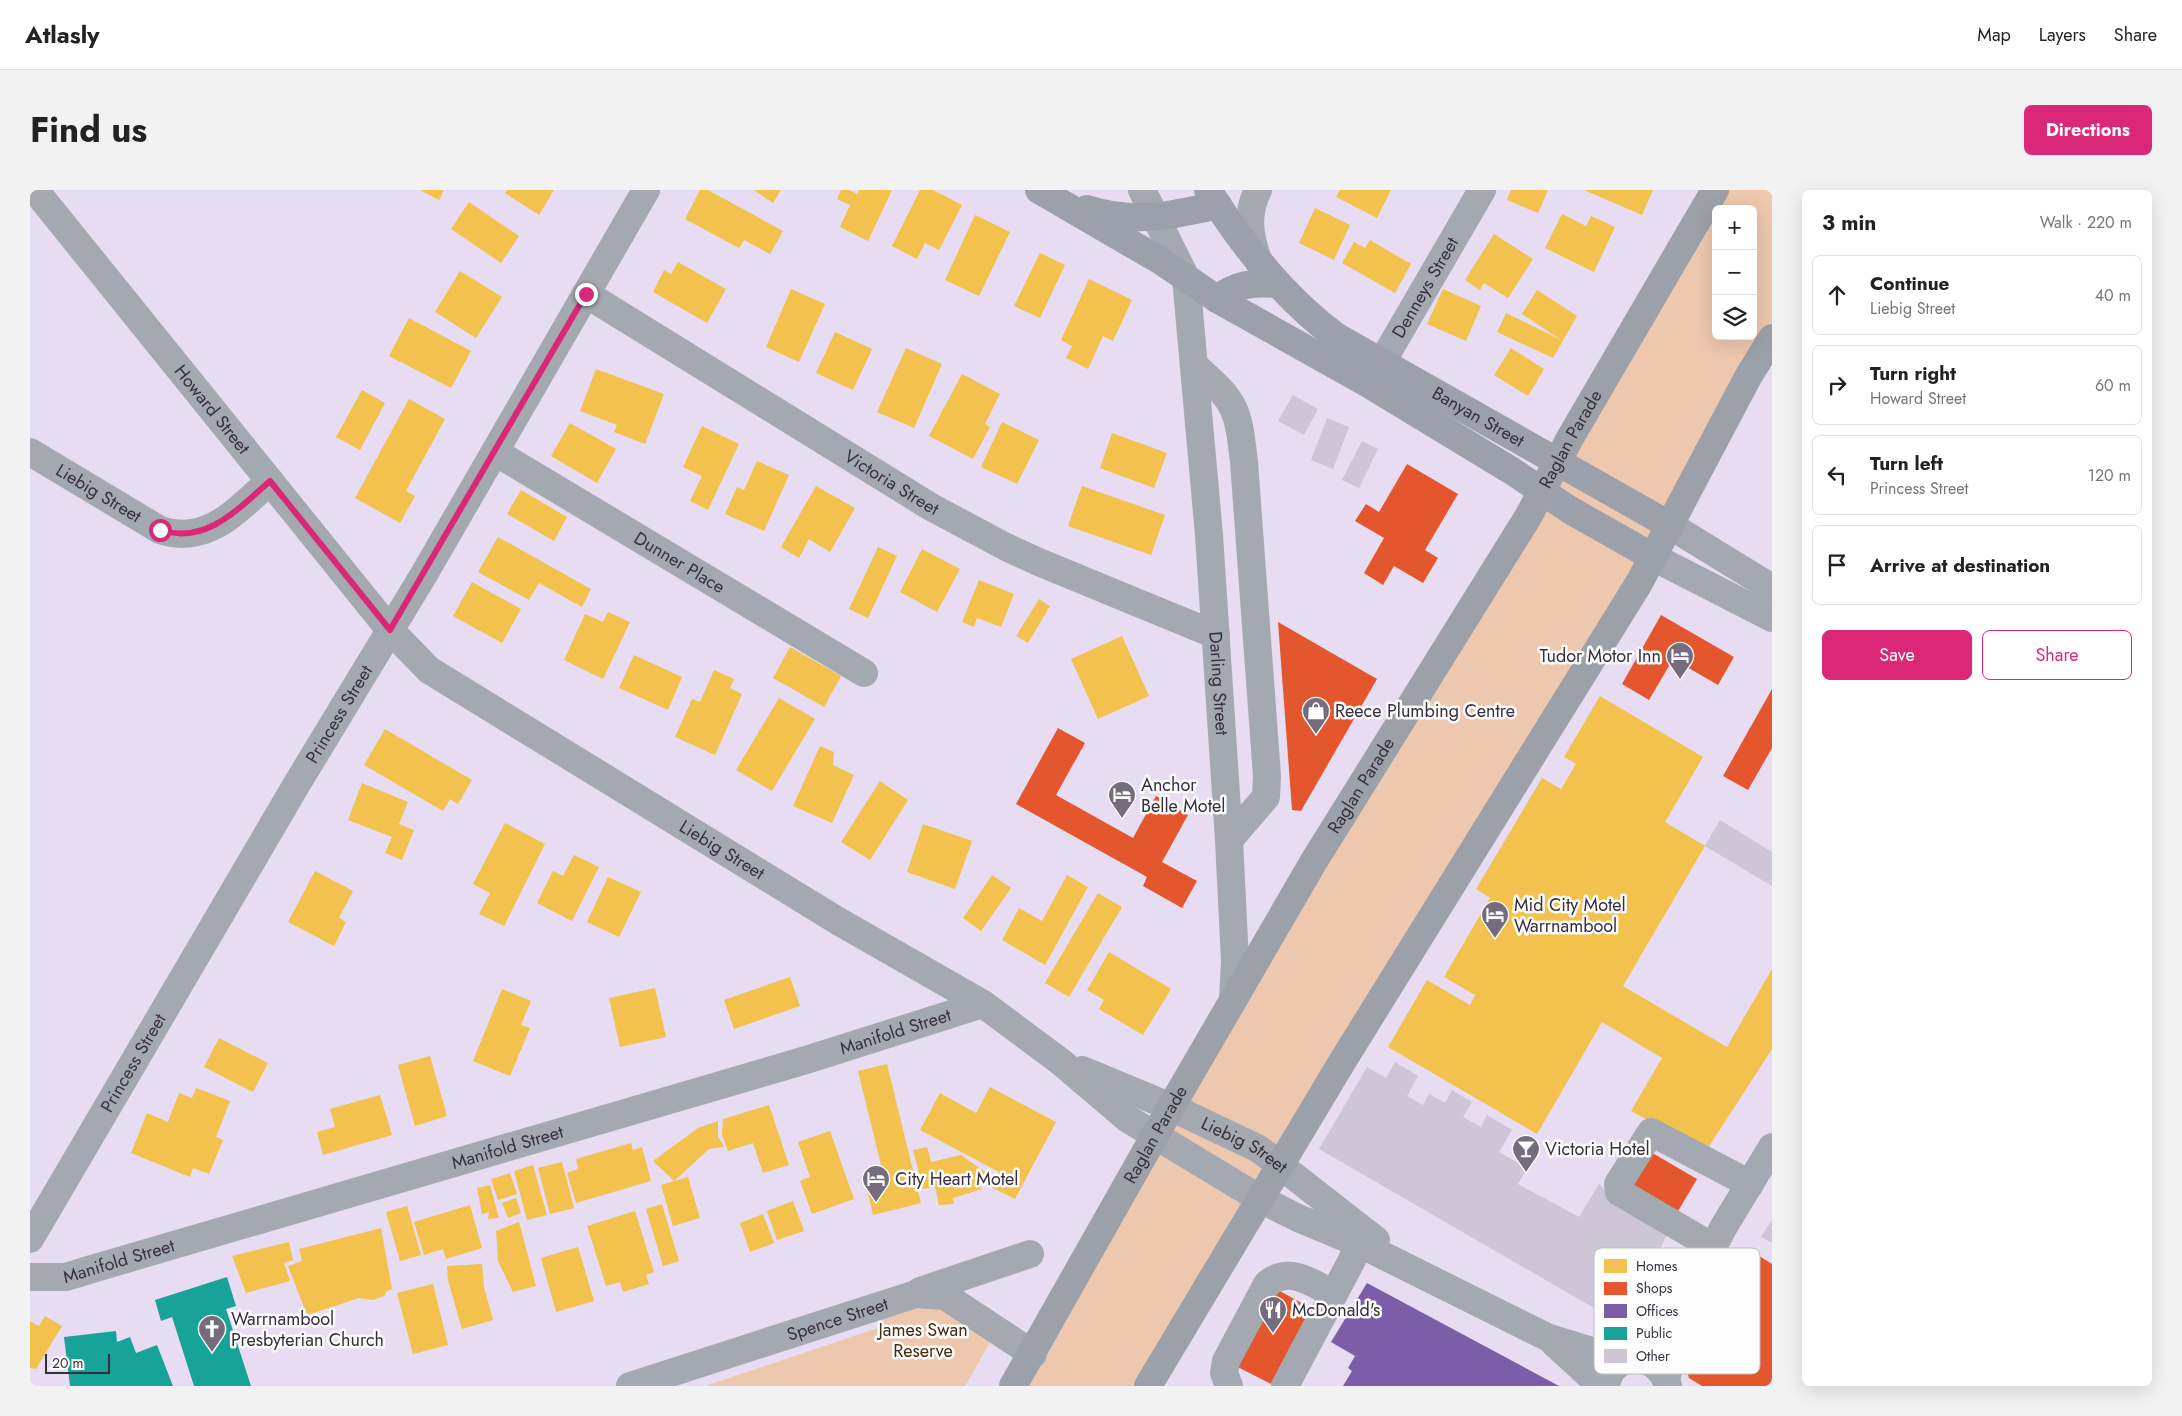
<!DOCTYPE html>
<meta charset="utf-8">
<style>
:root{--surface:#fff;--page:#f2f2f2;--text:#222;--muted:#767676;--line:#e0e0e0;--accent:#db2777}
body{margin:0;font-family:Jost,sans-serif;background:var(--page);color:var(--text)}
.controls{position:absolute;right:15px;top:15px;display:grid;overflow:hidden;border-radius:8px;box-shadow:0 5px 20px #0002}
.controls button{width:45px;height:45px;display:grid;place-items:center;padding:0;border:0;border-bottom:1px solid var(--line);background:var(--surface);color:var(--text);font:25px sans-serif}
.scale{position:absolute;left:15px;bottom:12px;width:65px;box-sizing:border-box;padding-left:5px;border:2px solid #372f3f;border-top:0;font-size:14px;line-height:18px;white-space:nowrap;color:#372f3f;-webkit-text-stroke:4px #fcfcfc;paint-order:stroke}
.stop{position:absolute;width:15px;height:15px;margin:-11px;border:4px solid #db2777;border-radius:50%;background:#fff}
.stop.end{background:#db2777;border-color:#fff;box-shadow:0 1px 5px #0008}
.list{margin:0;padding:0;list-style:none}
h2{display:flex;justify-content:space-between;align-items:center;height:65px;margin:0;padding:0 20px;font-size:21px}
h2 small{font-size:16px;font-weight:400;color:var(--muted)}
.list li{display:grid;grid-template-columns:32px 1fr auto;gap:15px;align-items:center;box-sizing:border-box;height:80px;margin:0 10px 10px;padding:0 10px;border:1px solid var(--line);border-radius:8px}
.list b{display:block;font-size:19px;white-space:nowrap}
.list p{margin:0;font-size:16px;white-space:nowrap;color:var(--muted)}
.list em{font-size:16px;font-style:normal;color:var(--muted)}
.actions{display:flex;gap:10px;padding:15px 20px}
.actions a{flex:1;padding:11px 0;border:1px solid var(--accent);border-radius:8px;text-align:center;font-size:18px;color:var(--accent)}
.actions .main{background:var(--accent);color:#fff}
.icon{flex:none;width:28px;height:28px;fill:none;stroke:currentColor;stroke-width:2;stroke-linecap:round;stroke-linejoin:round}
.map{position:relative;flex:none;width:1742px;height:1196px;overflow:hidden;border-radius:8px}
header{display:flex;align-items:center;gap:30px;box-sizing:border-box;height:70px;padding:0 25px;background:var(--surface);border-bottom:1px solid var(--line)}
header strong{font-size:24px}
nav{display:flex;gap:28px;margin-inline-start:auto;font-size:18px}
.intro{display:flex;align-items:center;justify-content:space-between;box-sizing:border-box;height:120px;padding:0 30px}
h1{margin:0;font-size:35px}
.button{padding:12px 22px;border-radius:8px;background:var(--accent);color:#fff;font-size:18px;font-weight:700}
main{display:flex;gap:30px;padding:0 30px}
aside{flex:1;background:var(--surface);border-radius:8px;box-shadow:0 5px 20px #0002}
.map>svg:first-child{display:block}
</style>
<header>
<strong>Atlasly</strong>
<nav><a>Map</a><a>Layers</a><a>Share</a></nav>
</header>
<div class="intro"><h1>Find us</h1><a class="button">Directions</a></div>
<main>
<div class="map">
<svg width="1742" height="1196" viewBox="0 0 1742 1196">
<rect width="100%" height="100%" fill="#e7dcf2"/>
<g fill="#edc7ae" fill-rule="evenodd">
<path d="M1685,0H1742V158L1118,1196H983ZM1686,19H1723V146H1686Z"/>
<path d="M886,1104L966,1142L935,1196H675L848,1138L855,1122Z"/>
</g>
<g fill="#f2c14e">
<path d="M390,0H414L409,10Z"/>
<path d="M477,0H524L509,25L475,3Z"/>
<path d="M670,0H678L753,41L740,64L714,50L709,58L655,29Z"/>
<path d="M724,0H751L743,13Z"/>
<path d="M811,0H819L827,4L829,0H862L838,51L810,37L820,15L807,9Z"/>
<path d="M890,0H903L932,15L909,60L895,53L887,69L862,56Z"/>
<path d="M1310,0H1361L1347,28L1306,7Z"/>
<path d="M1481,0H1518L1508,23L1477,10Z"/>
<path d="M1554,0H1623L1612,25Z"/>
<path d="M439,12L489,46L471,73L421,39Z"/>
<path d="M1285,18L1320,35L1304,70L1269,53Z"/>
<path d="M1532,24L1556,36L1561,26L1585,37L1564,82L1515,58Z"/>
<path d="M945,25L980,42L949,106L915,90Z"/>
<path d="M1464,44L1503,69L1478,108L1454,93L1450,100L1435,90Z"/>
<path d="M1340,50L1381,74L1365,103L1312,73L1324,52L1335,58Z"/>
<path d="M1010,63L1035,75L1010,128L984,116Z"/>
<path d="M648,72L696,99L677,133L623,102L634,80L641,84Z"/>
<path d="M430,81L472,107L446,148L405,122Z"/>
<path d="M1059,89L1102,110L1083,151L1073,146L1058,179L1036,168L1042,156L1031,150Z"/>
<path d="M761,99L795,114L769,172L736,157Z"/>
<path d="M1413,99L1451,116L1436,151L1397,134Z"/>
<path d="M1507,100L1547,126L1523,168L1467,142L1476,123L1531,150L1492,124Z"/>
<path d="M379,128L441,161L421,198L359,166Z"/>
<path d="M805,142L842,159L823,200L786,183Z"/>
<path d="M876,158L912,174L884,238L847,222Z"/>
<path d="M1481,158L1514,179L1498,206L1464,185Z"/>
<path d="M566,179L634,204L615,254L584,242L587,235L550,221Z"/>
<path d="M932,184L970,204L955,234L960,237L943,269L899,246Z"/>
<path d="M332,200L355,213L330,260L306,247Z"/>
<path d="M379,209L415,229L376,301L385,306L370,333L325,308Z"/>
<path d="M972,232L1009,250L987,294L951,277Z"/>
<path d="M540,233L586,259L567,293L521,266Z"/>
<path d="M672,236L709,254L678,320L660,311L672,286L653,277Z"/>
<path d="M1082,243L1137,263L1124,298L1070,278Z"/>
<path d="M727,271L759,285L734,341L695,324L707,297L714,300Z"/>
<path d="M786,296L825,318L800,362L779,349L769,368L751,357Z"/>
<path d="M1052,296L1135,325L1121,365L1038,336Z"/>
<path d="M491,300L537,327L524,351L477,324Z"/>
<path d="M468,347L561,399L552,417L509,393L499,410L448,382Z"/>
<path d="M848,357L867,366L838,428L819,419Z"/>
<path d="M892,359L930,379L907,422L870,402Z"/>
<path d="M949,390L984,404L971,437L947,428L944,437L932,432Z"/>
<path d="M442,392L491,419L472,453L423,426Z"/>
<path d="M1009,409L1020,416L998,453L986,446Z"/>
<path d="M578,422L600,432L573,489L534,470L555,424L573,432Z"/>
<path d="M1092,446L1119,506L1068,529L1041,469Z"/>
<path d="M760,457L811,486L794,517L743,488Z"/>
<path d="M604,465L652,487L638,520L589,498Z"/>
<path d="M684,480L704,489L700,498L712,504L685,565L645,547L662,509L670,512Z"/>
<path d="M1570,506L1673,567L1635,632L1675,656L1593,796L1697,857L1742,779V859L1676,961L1601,921L1632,868L1572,832L1507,944L1358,857L1397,790L1440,815L1445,805L1414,787L1460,708L1446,699L1512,588L1531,599L1546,574L1534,567Z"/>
<path d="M749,508L785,529L742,601L706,580Z"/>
<path d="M355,539L442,590L428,614L420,609L413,621L334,575Z"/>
<path d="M790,556L804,562L803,575L824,585L802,633L763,616Z"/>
<path d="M850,591L878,610L840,670L811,652Z"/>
<path d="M332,593L378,612L369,634L384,640L372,670L355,663L362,647L318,630Z"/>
<path d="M475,633L515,654L474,736L449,724L460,703L443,694Z"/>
<path d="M893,634L942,651L925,699L877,682Z"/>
<path d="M544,665L569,677L542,731L507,713L523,681L533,686Z"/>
<path d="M285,681L323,701L309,728L316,732L304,756L258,732Z"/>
<path d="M962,685L981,698L951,741L933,728Z"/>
<path d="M1037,685L1058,697L1015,775L972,750L989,718L1012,731Z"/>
<path d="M578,687L611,702L589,747L557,732Z"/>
<path d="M1068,703L1092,717L1039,807L1015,793Z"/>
<path d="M1079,762L1141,799L1113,845L1069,819L1074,810L1057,800Z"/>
<path d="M760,787L770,816L704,839L694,810Z"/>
<path d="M625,798L636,847L590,857L579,808Z"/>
<path d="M472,799L501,811L491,835L500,838L480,886L443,871Z"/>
<path d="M189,848L238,873L223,902L174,877Z"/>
<path d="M400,866L417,926L385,936L368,875Z"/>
<path d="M857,874L891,1013L843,1025L836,995L855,991L828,881Z"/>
<path d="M960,897L1026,932L985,1009L961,997L969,982L890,940L910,903L946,923Z"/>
<path d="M166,898L200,911L186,947L193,950L179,984L163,978L160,987L101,963L117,923L138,932L149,903L162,908Z"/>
<path d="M350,905L362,945L293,965L287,942L305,937L300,919Z"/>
<path d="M739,915L759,975L733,983L723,953L698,961L692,945L693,929Z"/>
<path d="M688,931V946L694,957L679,959L644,991L623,971L668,938Z"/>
<path d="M800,941L824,1009L782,1024L770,991L780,987L768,952Z"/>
<path d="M601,953L603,960L612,957L621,991L546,1013L537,983L548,979L546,969Z"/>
<path d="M897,957L901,972L931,965L958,984L949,987L952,999L923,1008L924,1014L909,1015L905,997L893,999L883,960Z"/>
<path d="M532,972L544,1018L520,1024L508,978Z"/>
<path d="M503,975L517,1025L497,1030L484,981Z"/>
<path d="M480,983L487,1004L468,1010L461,989Z"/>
<path d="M658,987L670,1028L643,1036L631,995Z"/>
<path d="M460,995L469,1028L458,1029L459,1022L452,1024L447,998Z"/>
<path d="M486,1008L491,1023L478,1028L472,1013Z"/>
<path d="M763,1011L774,1041L747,1050L737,1021Z"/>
<path d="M632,1014L649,1071L633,1076L616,1019Z"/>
<path d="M440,1015L452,1058L416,1069L413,1059L394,1065L384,1032Z"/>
<path d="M377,1016L391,1065L370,1071L356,1022Z"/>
<path d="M605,1021L624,1082L616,1085L619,1094L593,1102L590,1092L576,1096L557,1036Z"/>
<path d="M733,1024L744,1053L720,1062L710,1033Z"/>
<path d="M489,1032L506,1096L483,1102L468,1071L466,1041Z"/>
<path d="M351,1038L362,1099L357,1101L354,1106L343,1110L329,1108L277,1125L258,1076L272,1071L269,1059Z"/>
<path d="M259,1052L263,1070L254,1073L260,1091L216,1103L202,1066Z"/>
<path d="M548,1057L564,1111L526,1122L511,1068Z"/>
<path d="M452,1074L454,1097L463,1130L432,1139L418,1090L417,1076Z"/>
<path d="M403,1094L418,1155L383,1164L367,1103Z"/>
<path d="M15,1126L32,1136L6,1179L0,1178V1131L9,1136Z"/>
</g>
<g fill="#e4572e">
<path d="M1377,274L1428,304L1395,360L1408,368L1393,393L1364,376L1353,395L1334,383L1354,348L1325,331L1336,314L1349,322Z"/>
<path d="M1631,425L1704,467L1688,495L1643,469L1619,510L1592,494Z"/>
<path d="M1248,432L1347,489L1271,621L1262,620Z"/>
<path d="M1742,499V558L1718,600L1693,586Z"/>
<path d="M1028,538L1055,553L1026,605L1103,648L1126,606L1158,625L1132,672L1167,691L1152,718L1113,696L1117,687L986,614Z"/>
<path d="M1619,961L1667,989L1644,1028L1595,1000Z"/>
<path d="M1726,1064L1742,1074V1196H1672L1659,1188L1656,1178L1658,1172Z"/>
<path d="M1237,1094L1281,1118L1241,1194L1196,1171Z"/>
</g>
<path fill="#7b5ea7" d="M1337,1093L1529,1196H1313L1322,1181L1318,1178L1325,1166L1301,1152Z"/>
<g fill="#17a398">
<path d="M197,1087L206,1116L196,1119L221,1196H164L142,1127L131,1131L125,1110Z"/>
<path d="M86,1141L87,1152L100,1147L106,1163L127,1155L143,1196H40L34,1147Z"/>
</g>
<g fill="#cec5d7">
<path d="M1263,205L1288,219L1274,245L1248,231Z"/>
<path d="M1297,228L1319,237L1303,279L1281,270Z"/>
<path d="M1332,251L1348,259L1329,298L1312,290Z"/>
<path d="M1690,630L1742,662V696L1675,656Z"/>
<path d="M1365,872L1388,886L1377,906L1393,915L1399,904L1415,913L1422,900L1442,912L1433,927L1451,937L1457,925L1482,940L1469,962L1497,978L1488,994L1549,1027L1569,994L1585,1011L1642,1036L1590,1133L1289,959L1337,877L1356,888Z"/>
<path d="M1742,1030V1053L1731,1047Z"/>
</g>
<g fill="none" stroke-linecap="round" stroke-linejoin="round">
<g stroke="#a4a9b1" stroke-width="28">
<path id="s1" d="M5,0L360,440L399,480L808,731L953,814L1031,872L1098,929L1232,1010L1268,1028L1328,1053L1519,1148L1594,1171"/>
<path id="s2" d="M1112,0L1156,88L1179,345L1199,650L1205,771L1203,810"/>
<path d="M1228,0C1216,24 1219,47 1229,72"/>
<path id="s3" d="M556,104L901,317L976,357L1011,373L1186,445"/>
<path id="s4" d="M1352,172L1452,0"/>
<path d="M1166,177C1207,213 1208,219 1214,272L1237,586L1236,607L1199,650"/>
<path id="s5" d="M0,262L130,340C177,356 207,320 240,291"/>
<path id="s6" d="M465,262L834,483"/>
<path d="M1641,336L1742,398"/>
<path d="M1623,367L1742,428"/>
<path id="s7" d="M1052,880L1141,917L1229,959L1346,1050"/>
<path id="s8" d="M0,1049L268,592L393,386L616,0"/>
<path d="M1683,1057L1589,1002L1588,994L1621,942L1720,994"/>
<path id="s9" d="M0,1087H36L62,1079L776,870L953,814"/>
<path d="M890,1101L1000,1064"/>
<path d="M1524,1153L1571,1196"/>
<path d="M1607,1169L1651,1118"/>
<path d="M1636,1190L1655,1113L1693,1038L1742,957"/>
<path id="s10" d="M600,1196L886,1104L915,1106L1003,1164"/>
<path d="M1199,1196L1194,1183L1196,1171L1237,1094C1259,1075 1282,1093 1304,1104"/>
<path d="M1255,1196L1322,1070L1328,1053"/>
<path d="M1576,1196C1581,1159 1629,1161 1638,1196"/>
</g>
<g stroke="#9ba0ab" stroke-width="28">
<path d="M1009,0L1131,71L1187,109L1337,193L1482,281L1540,320L1623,367"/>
<path id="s11" d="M1178,0C1213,56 1254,108 1307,147L1641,336"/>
<path d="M1057,19C1105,34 1140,26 1188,15"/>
<path d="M1187,109C1206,94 1224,92 1247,94"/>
</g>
<g stroke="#9ca0a9" stroke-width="28">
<path id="s12" d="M983,1196L1141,917L1284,671L1498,327L1540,248L1685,0"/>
<path d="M1118,1196L1312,872L1609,393L1718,187L1742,148"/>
</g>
</g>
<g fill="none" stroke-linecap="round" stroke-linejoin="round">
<path stroke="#db2777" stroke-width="6" d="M130,340C176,355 208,319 240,291L360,440L556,104"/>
</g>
<defs>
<symbol id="hotel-pin" viewBox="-11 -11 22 30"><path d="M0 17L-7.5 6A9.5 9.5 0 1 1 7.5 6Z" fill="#756c7e" stroke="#fcfcfc"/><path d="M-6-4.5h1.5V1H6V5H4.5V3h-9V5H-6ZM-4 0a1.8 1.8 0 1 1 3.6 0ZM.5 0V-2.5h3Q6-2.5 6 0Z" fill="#fff"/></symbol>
<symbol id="shop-pin" viewBox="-11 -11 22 30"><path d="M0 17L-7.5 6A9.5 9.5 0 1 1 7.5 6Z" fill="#756c7e" stroke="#fcfcfc"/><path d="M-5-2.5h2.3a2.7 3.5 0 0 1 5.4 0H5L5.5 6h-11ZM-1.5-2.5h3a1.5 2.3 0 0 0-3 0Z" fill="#fff"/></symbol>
<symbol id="bar-pin" viewBox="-11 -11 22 30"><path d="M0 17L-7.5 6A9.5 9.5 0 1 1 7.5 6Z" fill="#756c7e" stroke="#fcfcfc"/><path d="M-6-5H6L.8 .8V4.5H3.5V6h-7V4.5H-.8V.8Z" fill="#fff"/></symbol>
<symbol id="restaurant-pin" viewBox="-11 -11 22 30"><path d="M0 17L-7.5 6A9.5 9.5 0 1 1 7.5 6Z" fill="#756c7e" stroke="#fcfcfc"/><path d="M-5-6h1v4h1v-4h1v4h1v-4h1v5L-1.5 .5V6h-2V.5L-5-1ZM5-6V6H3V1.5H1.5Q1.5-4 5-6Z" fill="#fff"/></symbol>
<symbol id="church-pin" viewBox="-11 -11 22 30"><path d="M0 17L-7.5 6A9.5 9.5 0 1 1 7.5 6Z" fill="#756c7e" stroke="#fcfcfc"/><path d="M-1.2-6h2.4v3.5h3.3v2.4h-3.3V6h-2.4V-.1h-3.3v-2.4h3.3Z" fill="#fff"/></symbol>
</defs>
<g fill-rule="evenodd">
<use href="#hotel-pin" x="1634" y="450" width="32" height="43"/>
<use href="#shop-pin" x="1270" y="505" width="32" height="43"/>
<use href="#hotel-pin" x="1076" y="589" width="32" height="43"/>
<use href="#hotel-pin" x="1449" y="709" width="32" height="43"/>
<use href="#bar-pin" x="1480" y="943" width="32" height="43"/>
<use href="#hotel-pin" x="830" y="973" width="32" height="43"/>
<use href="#restaurant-pin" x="1227" y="1104" width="32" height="43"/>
<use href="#church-pin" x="166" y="1123" width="32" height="43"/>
</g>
<g text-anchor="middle" stroke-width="5" stroke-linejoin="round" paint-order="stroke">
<g font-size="18" fill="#372f3f" stroke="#fcfcfc">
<text dy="6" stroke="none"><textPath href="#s4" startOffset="86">Denneys Street</textPath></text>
<text dy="6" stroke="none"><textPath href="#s1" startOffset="282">Howard Street</textPath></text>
<text dy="6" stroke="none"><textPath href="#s11" startOffset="359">Banyan Street</textPath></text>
<text dy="6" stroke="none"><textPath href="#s12" startOffset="1099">Raglan Parade</textPath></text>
<text dy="6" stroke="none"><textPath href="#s3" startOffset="359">Victoria Street</textPath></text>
<text dy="6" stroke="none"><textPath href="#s5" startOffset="80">Liebig Street</textPath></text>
<text dy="6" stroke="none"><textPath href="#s6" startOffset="215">Dunner Place</textPath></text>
<text dy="6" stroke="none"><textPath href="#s2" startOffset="505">Darling Street</textPath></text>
<text dy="6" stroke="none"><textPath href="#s8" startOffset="609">Princess Street</textPath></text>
<text dy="6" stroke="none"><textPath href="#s12" startOffset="694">Raglan Parade</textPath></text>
<text dy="6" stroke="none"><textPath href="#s1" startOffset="965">Liebig Street</textPath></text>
<text dy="6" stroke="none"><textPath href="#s9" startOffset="901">Manifold Street</textPath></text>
<text dy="6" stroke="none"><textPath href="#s8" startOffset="204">Princess Street</textPath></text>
<text dy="6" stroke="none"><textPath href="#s12" startOffset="289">Raglan Parade</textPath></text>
<text dy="6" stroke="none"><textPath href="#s7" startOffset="179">Liebig Street</textPath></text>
<text dy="6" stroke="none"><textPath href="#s9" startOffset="496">Manifold Street</textPath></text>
<text dy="6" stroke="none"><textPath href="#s9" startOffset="91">Manifold Street</textPath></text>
<text dy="6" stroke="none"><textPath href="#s10" startOffset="218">Spence Street</textPath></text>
</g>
<g font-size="18" fill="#372f3f" stroke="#fcfcfc" text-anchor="start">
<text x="1631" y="472" text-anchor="end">Tudor Motor Inn</text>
<text x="1305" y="527">Reece Plumbing Centre</text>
<text x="1111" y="601">Anchor<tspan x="1111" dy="21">Belle Motel</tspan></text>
<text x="1484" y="721">Mid City Motel<tspan x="1484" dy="21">Warrnambool</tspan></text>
<text x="1515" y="965">Victoria Hotel</text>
<text x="865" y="995">City Heart Motel</text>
<text x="1262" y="1126">McDonald's</text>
<text x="201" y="1135">Warrnambool<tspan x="201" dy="21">Presbyterian Church</tspan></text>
</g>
<g font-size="18" fill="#442b0e" stroke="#fcfcfc">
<text x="893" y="1146">James Swan<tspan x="893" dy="21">Reserve</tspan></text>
</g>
</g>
<rect x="1564" y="1058" width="166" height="126" rx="8" fill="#fcfcfc" stroke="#c1bec3" stroke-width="1"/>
<rect x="1574" y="1069" width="23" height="14" fill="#f2c14e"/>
<rect x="1574" y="1092" width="23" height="13" fill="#e4572e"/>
<rect x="1574" y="1114" width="23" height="14" fill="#7b5ea7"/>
<rect x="1574" y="1137" width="23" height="13" fill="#17a398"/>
<rect x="1574" y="1159" width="23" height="14" fill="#cec5d7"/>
<g font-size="14" fill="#372f3f">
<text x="1606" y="1081">Homes</text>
<text x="1606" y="1103">Shops</text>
<text x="1606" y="1126">Offices</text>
<text x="1606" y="1148">Public</text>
<text x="1606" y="1171">Other</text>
</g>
</svg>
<div class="controls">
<button>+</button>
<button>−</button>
<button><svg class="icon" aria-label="layers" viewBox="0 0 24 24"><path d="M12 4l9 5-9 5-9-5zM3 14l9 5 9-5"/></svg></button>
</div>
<div class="scale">20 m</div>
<div class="stop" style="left:130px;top:340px"></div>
<div class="stop end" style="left:556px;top:104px"></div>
</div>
<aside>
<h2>3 min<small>Walk · 220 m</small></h2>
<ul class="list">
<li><svg class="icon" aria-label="ahead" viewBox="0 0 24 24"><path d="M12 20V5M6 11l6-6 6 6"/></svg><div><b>Continue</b><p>Liebig Street</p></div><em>40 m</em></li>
<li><svg class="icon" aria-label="right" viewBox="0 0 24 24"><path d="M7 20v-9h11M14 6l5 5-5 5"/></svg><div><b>Turn right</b><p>Howard Street</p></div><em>60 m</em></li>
<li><svg class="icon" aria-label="left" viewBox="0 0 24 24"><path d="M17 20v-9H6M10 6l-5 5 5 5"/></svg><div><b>Turn left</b><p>Princess Street</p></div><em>120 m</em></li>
<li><svg class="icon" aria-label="arrive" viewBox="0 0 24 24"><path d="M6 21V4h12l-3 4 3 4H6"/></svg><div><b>Arrive at destination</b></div></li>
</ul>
<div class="actions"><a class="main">Save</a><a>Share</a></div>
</aside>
</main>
